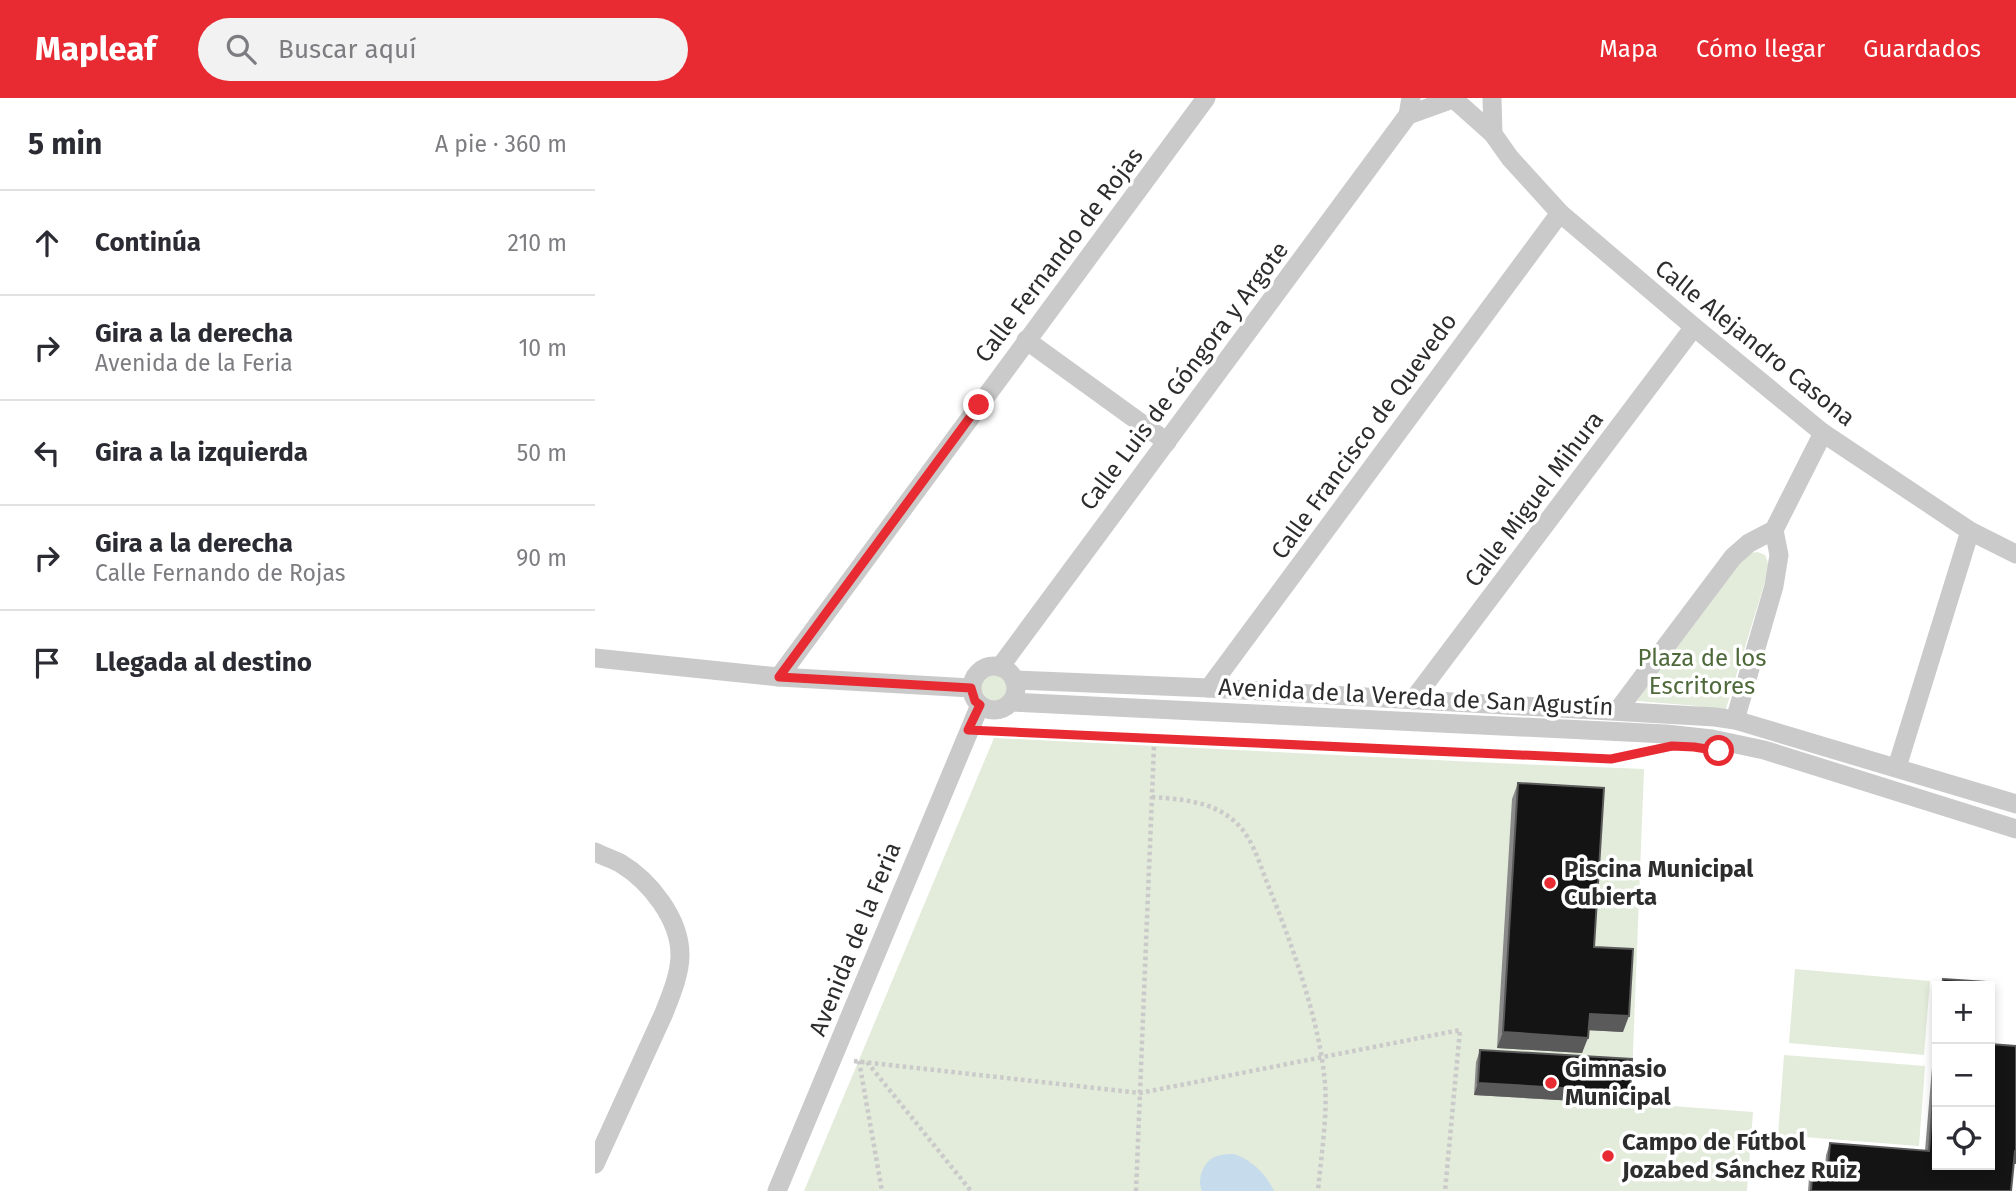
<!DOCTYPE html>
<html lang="es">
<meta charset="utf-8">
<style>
:root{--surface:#fff;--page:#f2f2f3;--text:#2b2b33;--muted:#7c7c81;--line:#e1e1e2;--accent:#e82b32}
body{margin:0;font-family:"Fira Sans",sans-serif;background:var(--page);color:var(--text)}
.controls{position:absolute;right:21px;bottom:21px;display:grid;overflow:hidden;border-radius:0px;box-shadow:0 4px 10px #0003}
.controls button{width:63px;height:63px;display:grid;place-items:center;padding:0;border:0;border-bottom:2px solid var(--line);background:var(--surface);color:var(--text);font:35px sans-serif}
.stop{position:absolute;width:21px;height:21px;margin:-16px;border:5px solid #e82b32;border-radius:50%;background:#fff}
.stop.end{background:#e82b32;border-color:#fff;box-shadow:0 2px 7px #0008}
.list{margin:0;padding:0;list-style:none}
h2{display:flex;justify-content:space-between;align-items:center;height:91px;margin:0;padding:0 28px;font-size:30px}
h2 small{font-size:23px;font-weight:400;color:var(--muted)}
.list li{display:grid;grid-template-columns:46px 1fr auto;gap:21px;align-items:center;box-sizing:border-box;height:105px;padding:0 28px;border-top:2px solid var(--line)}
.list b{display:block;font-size:26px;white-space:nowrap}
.list p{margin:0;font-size:23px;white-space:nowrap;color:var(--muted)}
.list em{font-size:23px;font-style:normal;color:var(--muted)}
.icon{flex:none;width:38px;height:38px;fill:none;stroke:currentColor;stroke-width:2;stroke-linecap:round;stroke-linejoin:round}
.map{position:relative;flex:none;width:1421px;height:1093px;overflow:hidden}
header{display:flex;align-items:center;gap:42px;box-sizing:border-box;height:98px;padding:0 35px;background:var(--accent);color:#fff}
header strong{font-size:33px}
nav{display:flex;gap:38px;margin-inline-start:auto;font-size:24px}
.search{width:490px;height:63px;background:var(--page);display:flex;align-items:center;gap:18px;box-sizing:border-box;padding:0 24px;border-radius:38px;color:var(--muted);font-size:26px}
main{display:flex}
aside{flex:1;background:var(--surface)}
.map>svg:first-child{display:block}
</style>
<header>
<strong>Mapleaf</strong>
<div class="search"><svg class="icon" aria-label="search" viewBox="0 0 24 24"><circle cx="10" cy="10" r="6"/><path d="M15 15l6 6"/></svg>Buscar aquí</div>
<nav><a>Mapa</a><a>Cómo llegar</a><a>Guardados</a></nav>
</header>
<main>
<aside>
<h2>5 min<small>A pie · 360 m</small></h2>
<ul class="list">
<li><svg class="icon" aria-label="ahead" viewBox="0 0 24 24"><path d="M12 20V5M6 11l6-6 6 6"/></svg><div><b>Continúa</b></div><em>210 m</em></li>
<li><svg class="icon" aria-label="right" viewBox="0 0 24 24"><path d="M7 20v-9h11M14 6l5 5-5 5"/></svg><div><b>Gira a la derecha</b><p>Avenida de la Feria</p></div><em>10 m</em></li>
<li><svg class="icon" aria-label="left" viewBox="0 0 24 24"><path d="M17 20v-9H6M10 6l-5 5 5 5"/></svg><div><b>Gira a la izquierda</b></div><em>50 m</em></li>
<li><svg class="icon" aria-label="right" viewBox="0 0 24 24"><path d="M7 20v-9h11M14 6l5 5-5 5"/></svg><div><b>Gira a la derecha</b><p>Calle Fernando de Rojas</p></div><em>90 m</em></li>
<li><svg class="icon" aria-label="arrive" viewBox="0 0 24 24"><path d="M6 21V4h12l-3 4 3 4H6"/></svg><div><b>Llegada al destino</b></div></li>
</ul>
</aside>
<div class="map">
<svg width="1421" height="1093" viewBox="0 0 1421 1093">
<rect width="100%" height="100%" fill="#fff"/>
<g fill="#e3ebda">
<path d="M1163,454L1170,457L1173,465V474L1130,614L1103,608L1042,603L1145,464L1156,455Z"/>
<circle cx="399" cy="590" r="14"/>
<path d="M399,640L901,665L1049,671L1036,1005L1158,1014L1152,1093H209Z"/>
<path d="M1200,871L1335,883L1329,957L1194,945Z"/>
<path d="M1189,957L1330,968L1324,1048L1183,1037Z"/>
</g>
<path fill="#c6dbec" d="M638,1056C655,1060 672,1077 679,1093H607C602,1083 607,1068 616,1061C621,1057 631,1056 638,1056Z"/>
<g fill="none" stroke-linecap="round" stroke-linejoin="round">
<g stroke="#cacaca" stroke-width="4.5" stroke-dasharray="3.5 3.5" stroke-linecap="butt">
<path d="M395,633L1016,661L1036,657"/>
<path d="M557,699C584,701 616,703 638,722C657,737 664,765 673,787C696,844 722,915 729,976C734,1011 726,1057 723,1093"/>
<path d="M259,963L545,995L865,932L850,1093"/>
<path d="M264,963L287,1093"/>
<path d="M272,964L376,1093"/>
<path d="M541,1093L559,648"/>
</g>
<g stroke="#cacaca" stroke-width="19">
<path d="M897,0L898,36"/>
<path d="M861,3L898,36L915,60L965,115L1099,229L1228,335L1375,433L1421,456"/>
<path d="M813,17L852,3"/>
<path d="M431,242L572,344"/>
<path d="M0,560L184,579L376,590"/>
<circle cx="399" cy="590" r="22"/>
<path d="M405,569L813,17L816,0"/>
<path d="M184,579L611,0"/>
<path d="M419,582L614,590L1120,619L1140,622L1421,706"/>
<path d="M614,590L965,115"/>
<path d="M818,602L1099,229"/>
<path d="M416,604L1071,636L1117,641L1169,652L1421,731"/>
<path d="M1023,612L1138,459L1154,445L1179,432L1228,335"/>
<path d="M1140,622L1179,488L1184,457L1179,432"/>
<path d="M1302,669L1375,433"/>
<path d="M0,754C8,758 17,761 25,765C55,783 85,821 85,857C85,876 76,897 69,915L0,1066"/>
<path d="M182,1093L385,607"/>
</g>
</g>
<g fill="#8a8a8a">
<path d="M923,685L999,849L1028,934L994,932L987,955L902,950L917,701Z"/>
<path d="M1342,910V1067L1419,1066L1416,1093H1213L1214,1080L1218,1068L1230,1069L1231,1057L1235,1045L1330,1053Z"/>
<path d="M885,952L1035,994L1031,1006L879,997L881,964Z"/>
</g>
<g fill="#5a5a5a">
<path d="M995,916L1034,918L1028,934L989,932Z"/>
<path d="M908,934L993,940L987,955L902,950Z"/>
<path d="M883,985L1035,994L1031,1006L879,997Z"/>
<path d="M1420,1053H1421V1066L1415,1065Z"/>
</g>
<g fill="#141414" stroke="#5a5a5a" stroke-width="2">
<path d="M923,685L1009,690L999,849L1038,851L1034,918L995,916L993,940L908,934Z"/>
<path d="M1348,881L1391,884V888H1347Z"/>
<path d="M1395,946L1421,948V1053H1420L1416,1093H1216L1218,1068L1233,1069L1235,1045L1334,1053L1342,951V1067H1395Z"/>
<path d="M885,952L1037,961L1035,994L883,985Z"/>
</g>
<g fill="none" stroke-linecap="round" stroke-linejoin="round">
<path stroke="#e82b32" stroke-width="9" d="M384,307L184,579L376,590L380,603L385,607L373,632L1016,661L1077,648L1099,649L1124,653"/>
</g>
<g fill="#e82b32" stroke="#fff" stroke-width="2.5">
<circle cx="955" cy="785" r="7"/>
<circle cx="956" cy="985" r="7"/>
<circle cx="1013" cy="1058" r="7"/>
</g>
<g text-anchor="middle" stroke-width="7" stroke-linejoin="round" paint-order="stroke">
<g font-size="24" fill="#2d2d2d" stroke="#fff">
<text transform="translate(464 157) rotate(-53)" y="8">Calle Fernando de Rojas</text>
<text transform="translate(1160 245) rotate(39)" y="8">Calle Alejandro Casona</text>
<text transform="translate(589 278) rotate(-53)" y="8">Calle Luis de Góngora y Argote</text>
<text transform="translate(769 338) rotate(-54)" y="8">Calle Francisco de Quevedo</text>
<text transform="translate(939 401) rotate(-53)" y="8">Calle Miguel Mihura</text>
<text transform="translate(821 599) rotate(3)" y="8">Avenida de la Vereda de San Agustín</text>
<text transform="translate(260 841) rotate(-68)" y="8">Avenida de la Feria</text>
</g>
<g font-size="24" fill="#4e693a" stroke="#fff">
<text x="1107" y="568">Plaza de los<tspan x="1107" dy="28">Escritores</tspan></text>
</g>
<g font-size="24" font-weight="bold" fill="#2d2d2d" stroke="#fff" text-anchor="start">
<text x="969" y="779">Piscina Municipal<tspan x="969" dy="28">Cubierta</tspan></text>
<text x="970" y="979">Gimnasio<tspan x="970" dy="28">Municipal</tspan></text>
<text x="1027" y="1052">Campo de Fútbol<tspan x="1027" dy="28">Jozabed Sánchez Ruiz</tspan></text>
</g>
</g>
</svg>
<div class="controls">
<button>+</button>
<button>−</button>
<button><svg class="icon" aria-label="locate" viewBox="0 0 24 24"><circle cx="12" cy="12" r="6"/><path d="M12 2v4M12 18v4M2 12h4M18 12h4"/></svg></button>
</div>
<div class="stop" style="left:1124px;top:653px"></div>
<div class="stop end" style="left:384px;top:307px"></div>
</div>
</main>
